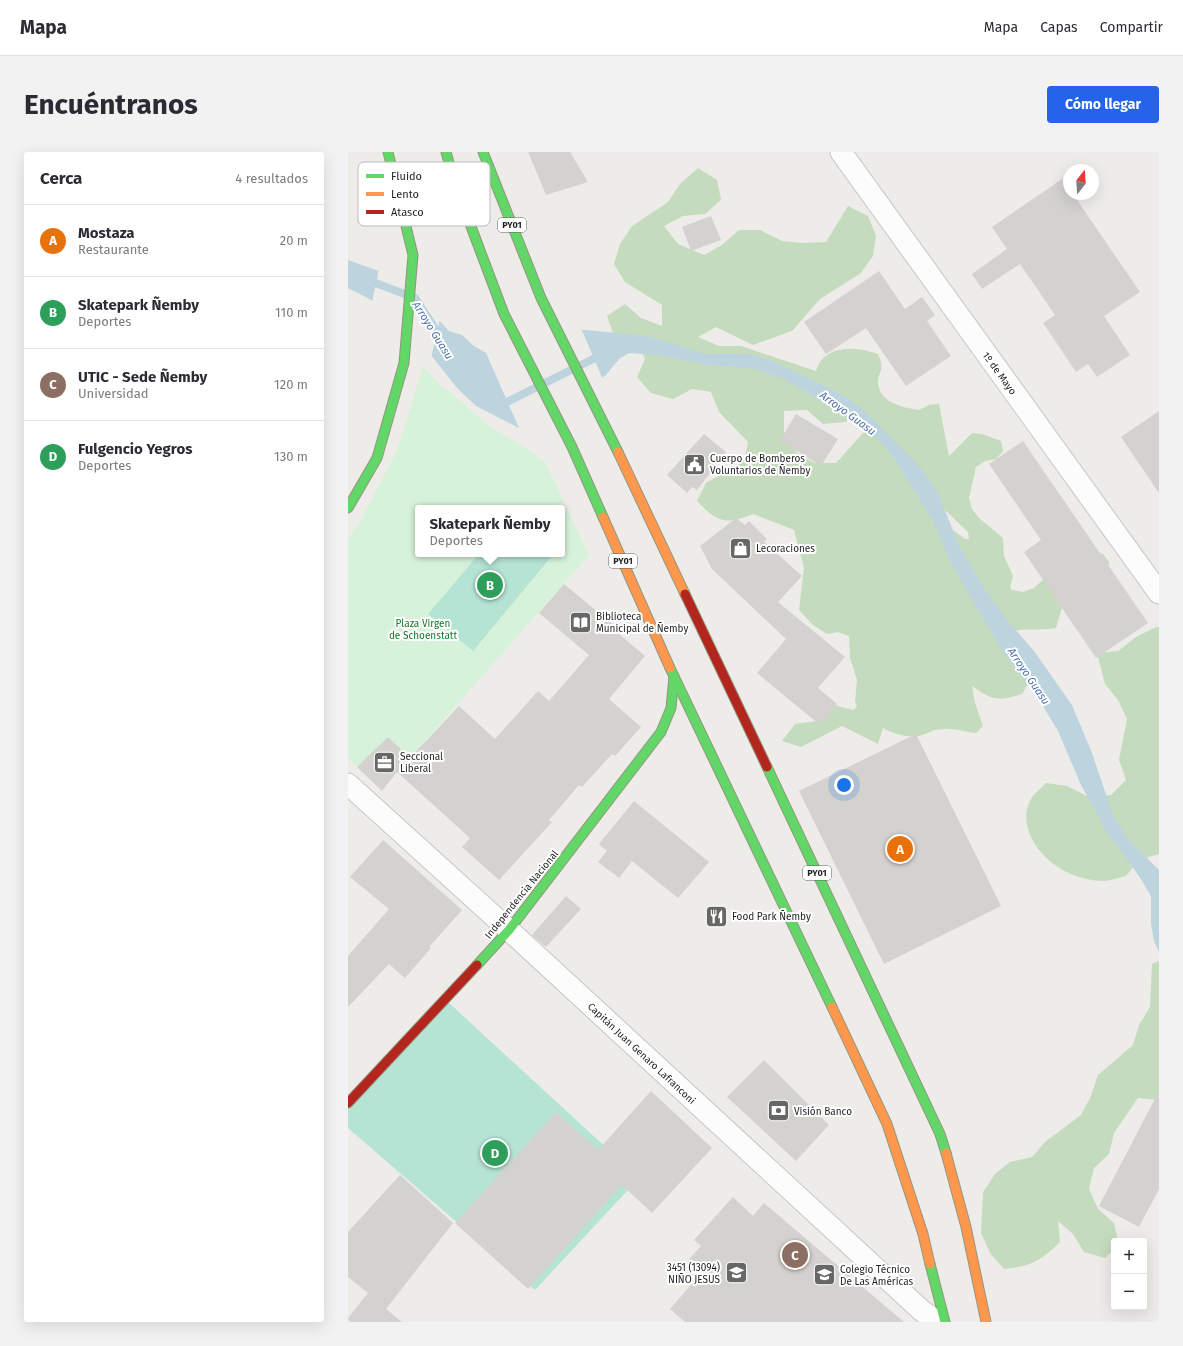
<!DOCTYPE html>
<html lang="es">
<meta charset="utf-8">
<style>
:root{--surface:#fff;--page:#f2f2f3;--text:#2b2b33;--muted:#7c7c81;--line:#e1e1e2;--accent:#2563eb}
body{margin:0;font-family:"Fira Sans",sans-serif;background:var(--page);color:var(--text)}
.controls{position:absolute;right:12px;bottom:12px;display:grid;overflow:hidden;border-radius:4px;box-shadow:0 4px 16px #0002}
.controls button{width:36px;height:36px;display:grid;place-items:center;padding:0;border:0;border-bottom:1px solid var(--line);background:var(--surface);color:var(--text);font:20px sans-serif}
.compass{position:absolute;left:715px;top:12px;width:36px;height:36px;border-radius:50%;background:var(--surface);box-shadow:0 4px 16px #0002;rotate:17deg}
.you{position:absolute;left:496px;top:633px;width:14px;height:14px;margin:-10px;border:3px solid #fff;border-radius:50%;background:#1a73e8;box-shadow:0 0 0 6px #1a73e833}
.badge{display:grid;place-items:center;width:26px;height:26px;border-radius:50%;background:var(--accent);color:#fff;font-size:13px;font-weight:700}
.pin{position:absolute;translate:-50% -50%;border:2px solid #fff;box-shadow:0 1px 4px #0006}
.popup{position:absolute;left:67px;top:353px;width:150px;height:52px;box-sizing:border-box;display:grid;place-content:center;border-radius:4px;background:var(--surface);filter:drop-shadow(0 1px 3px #0005);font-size:13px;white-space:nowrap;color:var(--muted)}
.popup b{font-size:15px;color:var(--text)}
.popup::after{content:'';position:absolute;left:50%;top:100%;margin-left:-8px;border:8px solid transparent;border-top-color:var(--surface)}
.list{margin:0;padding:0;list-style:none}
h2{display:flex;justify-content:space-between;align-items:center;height:52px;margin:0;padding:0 16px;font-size:17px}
h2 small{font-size:13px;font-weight:400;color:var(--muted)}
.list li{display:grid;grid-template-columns:26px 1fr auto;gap:12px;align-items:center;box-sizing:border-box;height:72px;padding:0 16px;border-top:1px solid var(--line)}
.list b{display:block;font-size:15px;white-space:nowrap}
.list p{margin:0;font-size:13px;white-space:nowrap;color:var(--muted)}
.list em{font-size:13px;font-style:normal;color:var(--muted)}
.map{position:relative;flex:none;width:811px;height:1170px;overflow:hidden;border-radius:4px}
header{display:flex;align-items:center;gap:24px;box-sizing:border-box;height:56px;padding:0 20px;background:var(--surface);border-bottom:1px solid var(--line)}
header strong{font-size:19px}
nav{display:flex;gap:22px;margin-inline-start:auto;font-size:14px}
.intro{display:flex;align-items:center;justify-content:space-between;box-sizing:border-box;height:96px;padding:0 24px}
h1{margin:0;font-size:28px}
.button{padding:10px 18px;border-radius:4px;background:var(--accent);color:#fff;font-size:14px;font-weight:700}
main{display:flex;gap:24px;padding:0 24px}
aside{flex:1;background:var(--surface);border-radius:4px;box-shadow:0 4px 16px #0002}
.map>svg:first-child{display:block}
</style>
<header>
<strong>Mapa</strong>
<nav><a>Mapa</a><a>Capas</a><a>Compartir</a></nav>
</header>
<div class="intro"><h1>Encuéntranos</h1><a class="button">Cómo llegar</a></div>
<main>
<aside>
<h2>Cerca<small>4 resultados</small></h2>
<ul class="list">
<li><span class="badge" style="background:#e8710a">A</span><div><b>Mostaza</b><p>Restaurante</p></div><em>20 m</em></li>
<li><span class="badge" style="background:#2e9e5b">B</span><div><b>Skatepark Ñemby</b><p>Deportes</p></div><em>110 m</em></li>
<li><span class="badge" style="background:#8d6e63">C</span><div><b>UTIC - Sede Ñemby</b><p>Universidad</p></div><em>120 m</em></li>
<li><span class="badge" style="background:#2e9e5b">D</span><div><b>Fulgencio Yegros</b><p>Deportes</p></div><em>130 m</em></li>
</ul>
</aside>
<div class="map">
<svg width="811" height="1170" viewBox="0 0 811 1170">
<rect width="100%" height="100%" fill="#edece8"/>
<g fill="#c5dbbe" fill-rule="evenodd">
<path d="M350,16L369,28L373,48L357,62L335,64L316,74L330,92L356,103L374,93L391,78H412L434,89L455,91L478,90L500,54L520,64L528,84L525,104L513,121L472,147L444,179L405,193L368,175L350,185L371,194H393L468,219C476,192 508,194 530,202C538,219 530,218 530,231C531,251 557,256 571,258L581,253L591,252L601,304L624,281L634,282L653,289L655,299L648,307L637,309L628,315L621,346L624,357L631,366L655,386L656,404L665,424L662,436L664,438L675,440L686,436L701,422L745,399L755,402L761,410L760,421L708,446L714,456L708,476C693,479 679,476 665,479L685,524L674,542C650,549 645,549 624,534L627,551L635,574L628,581C617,580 606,576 595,577C586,577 581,581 574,583C563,587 545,582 535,576L530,592L494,574L453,595L434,589L447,572L469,569L485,553L506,558L509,554L507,550L509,528L502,506L501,484L490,480L479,482L465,473L451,458L456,416L446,378L405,362C377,373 370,371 349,349L358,331L396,309L400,290L371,260L363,240L344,237L325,247L303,241L289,225L297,207L288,189L266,184L259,164L277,152L293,166L314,174V153L277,130L266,112L272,92L284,74L320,50L332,32ZM459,258L475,272L498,270L506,258L529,274L515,281L488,311H466L448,300L436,280V259ZM596,357L620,380L621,387H617L598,373Z"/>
<path d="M808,475H811V702L791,708L778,724C771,726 763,728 757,729C725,729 692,710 681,680C677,669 677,658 683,647C686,642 693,636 698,631L719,634L739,644L763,643L778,628L771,608L779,567L770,548L757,532L749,501L770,499L788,485Z"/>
<path d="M811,809V948L790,946L766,981L761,1002L746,1016L741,1037L750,1057L766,1071L770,1089H766V1097L757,1106L736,1100L725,1082L710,1069L712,1090C692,1109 684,1114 656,1117L642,1101L633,1081L635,1040L647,1022L662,1010L684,1005L697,990L733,963L743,944L750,923L785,893L791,873L802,855L804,812Z"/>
</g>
<path fill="#d7f2da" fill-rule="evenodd" d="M75,214L93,233L143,275L171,292L197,310L241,403L62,606L40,585L9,615L0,606V388L15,364L50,297ZM70,356H214V402H70Z"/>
<g fill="#b5e3d4">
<path d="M131,402H200L203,405L125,499L80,462Z"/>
<path d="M100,850L291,1026L187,1138L0,976V952Z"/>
</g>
<g fill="#bdd4df">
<path d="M0,108L36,121L31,152L0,136Z"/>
<path d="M86,163L101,179L114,183L126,194L138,201L171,276L128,254L110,237L78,197Z"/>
<path d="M227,177L301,184L357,202H400L419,207L486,238L514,256L573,316L591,343L610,391L636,436L659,468L686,499L724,553L744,601L765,663L779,686L811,718V800L806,789L803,772V744L791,724L758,679L733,633L710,579L685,538L656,502L601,408L585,369L546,306L531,288L507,270L436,227L403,216L360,213L309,203L281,201L271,207L258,223L249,230Z"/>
</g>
<g fill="#edece8">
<path d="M31,117L38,121L33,153L31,154L24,150Z"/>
<path d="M87,161L92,167L83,206L76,197L84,162Z"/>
<path d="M227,175L233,176L255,228L249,232L247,231L225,178Z"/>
</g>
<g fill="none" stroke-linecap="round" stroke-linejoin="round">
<g stroke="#bdd4df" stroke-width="8">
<path d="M25,130L67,146L90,181"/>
<path d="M151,254L249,205"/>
</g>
</g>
<g fill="#d4d2cf">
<path d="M180,0H222L240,30L198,43Z"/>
<path d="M714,27L721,37V42H725L792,140L756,164L782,203L749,225L740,212L728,220L695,171L707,163L672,112L634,137L624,122L659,97L644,75Z"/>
<path d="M363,64L373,88L343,99L334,75Z"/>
<path d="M531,119L557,157L574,145L587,163L579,169L603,204L558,234L518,176L478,202L456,170Z"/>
<path d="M811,259V341L773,285Z"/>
<path d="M448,262L490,287L473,314L432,289Z"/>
<path d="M356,282L378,300L349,338L344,335L339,341L319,323Z"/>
<path d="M675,289L800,471L748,506L676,400L693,388L641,312Z"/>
<path d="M388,366L397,373L401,369L419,387L416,390L454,424L430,450L497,505L470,536L489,552L472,573L409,521L438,487L364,417L352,394Z"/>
<path d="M216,432L273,479L271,482L297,504L261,547L293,575L267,604L264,602L234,635L231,633L201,668L204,670L151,728L114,695L122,686L49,620L34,639L9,615L40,585L62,606L111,554L147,587L190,539L201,549L241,503L191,461Z"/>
<path d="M568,582L653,754L536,812L451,639Z"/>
<path d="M286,649L361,710L330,746L284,709L271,726L250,710L259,699L251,692Z"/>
<path d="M35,688L114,758L81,795L83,796L57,826L41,812L0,855V804L41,757L2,725Z"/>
<path d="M218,744L233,757L198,795L184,783Z"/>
<path d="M416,908L481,973L448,1009L379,945Z"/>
<path d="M303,939L364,996L304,1061L274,1033L180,1137L107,1071L208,960L250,998Z"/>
<path d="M811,939V1037L791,1075L751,1054Z"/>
<path d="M52,1023L105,1071L38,1157L54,1170H0V1166L20,1141L0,1125V1080Z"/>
<path d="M385,1045L405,1064L416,1051L556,1170H337L322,1157L355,1119L341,1107L353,1094L346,1088Z"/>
</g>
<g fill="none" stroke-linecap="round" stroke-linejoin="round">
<defs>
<g id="street">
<path d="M493,0L811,441"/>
<path d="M0,632L161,778L573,1158L589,1170"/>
</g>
<g id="fast">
<path d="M98,0L107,32L156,162L224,295L255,365"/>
<path d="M135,0L193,146L270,300"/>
<path d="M0,356L29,306L56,211L65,103L40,0"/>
<path d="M322,516L484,855"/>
<path d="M419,615L592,982L598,1001"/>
<path d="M129,813L161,778L313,580L323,556L326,524"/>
<path d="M582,1112L597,1170"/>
</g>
<g id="slow">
<path d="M270,300L337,442"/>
<path d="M255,365L322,516"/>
<path d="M484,855L539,972L575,1082L582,1112"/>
<path d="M598,1001L618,1075L638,1170"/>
</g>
<g id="jam">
<path d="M337,442L419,615"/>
<path d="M0,951L129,813"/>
</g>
</defs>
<use href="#street" stroke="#c6c6c4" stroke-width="23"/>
<use href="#fast" stroke="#929681" stroke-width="11"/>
<use href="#slow" stroke="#929681" stroke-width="11"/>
<use href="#jam" stroke="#929681" stroke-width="11"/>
<use href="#street" stroke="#fcfcfc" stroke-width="21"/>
<use href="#fast" stroke="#63d668" stroke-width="9"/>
<use href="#slow" stroke="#ff974d" stroke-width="9"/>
<use href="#jam" stroke="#b3261e" stroke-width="9"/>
</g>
<defs>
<symbol id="civic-square" viewBox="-11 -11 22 22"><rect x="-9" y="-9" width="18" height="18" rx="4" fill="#676765" stroke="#fff"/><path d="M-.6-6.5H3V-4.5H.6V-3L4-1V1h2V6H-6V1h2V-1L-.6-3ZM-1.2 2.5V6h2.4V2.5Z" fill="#fff"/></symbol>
<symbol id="shop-square" viewBox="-11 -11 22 22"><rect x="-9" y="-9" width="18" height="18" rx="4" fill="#676765" stroke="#fff"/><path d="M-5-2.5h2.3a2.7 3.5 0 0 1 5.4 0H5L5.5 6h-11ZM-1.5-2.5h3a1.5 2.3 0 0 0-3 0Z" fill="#fff"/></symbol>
<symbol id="library-square" viewBox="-11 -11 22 22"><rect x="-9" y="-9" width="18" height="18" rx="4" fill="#676765" stroke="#fff"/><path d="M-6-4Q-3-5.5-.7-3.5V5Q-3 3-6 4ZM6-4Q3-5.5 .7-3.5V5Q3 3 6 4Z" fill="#fff"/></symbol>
<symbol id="office-square" viewBox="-11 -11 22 22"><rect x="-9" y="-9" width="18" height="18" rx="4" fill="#676765" stroke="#fff"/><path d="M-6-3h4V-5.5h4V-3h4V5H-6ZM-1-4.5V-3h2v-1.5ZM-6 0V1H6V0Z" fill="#fff"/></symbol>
<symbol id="restaurant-square" viewBox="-11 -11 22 22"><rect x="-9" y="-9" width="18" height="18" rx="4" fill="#676765" stroke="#fff"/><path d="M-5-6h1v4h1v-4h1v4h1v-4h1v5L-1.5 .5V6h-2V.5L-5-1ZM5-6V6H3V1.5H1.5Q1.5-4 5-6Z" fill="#fff"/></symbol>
<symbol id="bank-square" viewBox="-11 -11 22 22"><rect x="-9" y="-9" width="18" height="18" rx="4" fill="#676765" stroke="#fff"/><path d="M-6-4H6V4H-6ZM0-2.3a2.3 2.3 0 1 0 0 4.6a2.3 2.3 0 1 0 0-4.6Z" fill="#fff"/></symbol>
<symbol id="school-square" viewBox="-11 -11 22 22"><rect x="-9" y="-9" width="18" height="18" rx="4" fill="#676765" stroke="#fff"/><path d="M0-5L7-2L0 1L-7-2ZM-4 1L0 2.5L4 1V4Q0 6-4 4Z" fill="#fff"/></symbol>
</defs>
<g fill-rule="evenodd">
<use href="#civic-square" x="334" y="300" width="25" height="25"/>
<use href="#shop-square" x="380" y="384" width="25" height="25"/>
<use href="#library-square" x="220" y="458" width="25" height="25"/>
<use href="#office-square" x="24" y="598" width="25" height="25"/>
<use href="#restaurant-square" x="356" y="752" width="25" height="25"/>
<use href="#bank-square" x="418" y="946" width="25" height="25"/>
<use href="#school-square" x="376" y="1108" width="25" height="25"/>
<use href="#school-square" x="464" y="1110" width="25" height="25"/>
</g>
<g text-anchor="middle" stroke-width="4" stroke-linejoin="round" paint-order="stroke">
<g fill="#fff" stroke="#626262" stroke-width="1">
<rect x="150" y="66" width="28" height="14" rx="3"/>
<rect x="261" y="402" width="28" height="14" rx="3"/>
<rect x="455" y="714" width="28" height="14" rx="3"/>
</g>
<g font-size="9" font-weight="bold" fill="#1f1f1f">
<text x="164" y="76">PY01</text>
<text x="275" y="412">PY01</text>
<text x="469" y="724">PY01</text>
</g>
<g font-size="10" fill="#1f1f1f" stroke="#fff">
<text transform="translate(652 221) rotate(54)" y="4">1º de Mayo</text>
<text transform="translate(173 742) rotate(-51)" y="4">Independencia Nacional</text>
<text transform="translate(294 901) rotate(43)" y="4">Capitán Juan Genaro Lafranconi</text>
</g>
<g font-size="10" fill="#1f1f1f" stroke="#fff" text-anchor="start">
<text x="362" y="310">Cuerpo de Bomberos<tspan x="362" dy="12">Voluntarios de Ñemby</tspan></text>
<text x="408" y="400">Lecoraciones</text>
<text x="248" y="468">Biblioteca<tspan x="248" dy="12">Municipal de Ñemby</tspan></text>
<text x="52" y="608">Seccional<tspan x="52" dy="12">Liberal</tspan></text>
<text x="384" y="768">Food Park Ñemby</text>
<text x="446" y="963">Visión Banco</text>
<text x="372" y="1119" text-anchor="end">3451 (13094)<tspan x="372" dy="12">NIÑO JESUS</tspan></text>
<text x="492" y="1121">Colegio Técnico<tspan x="492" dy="12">De Las Américas</tspan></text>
</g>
<g font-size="10" fill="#117926" stroke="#fff">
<text x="75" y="475">Plaza Virgen<tspan x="75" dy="12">de Schoenstatt</tspan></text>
</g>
<g font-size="11" font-style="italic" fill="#4f72ab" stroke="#fff">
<text transform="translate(85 178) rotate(58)" y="4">Arroyo Guasu</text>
<text transform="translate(500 261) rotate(36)" y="4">Arroyo Guasu</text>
<text transform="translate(681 524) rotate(56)" y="4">Arroyo Guasu</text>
</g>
</g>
<rect x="10" y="10" width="132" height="64" rx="6" fill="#fff" stroke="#bcbcbc" stroke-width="1"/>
<rect x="18" y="22" width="18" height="4" fill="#63d668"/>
<rect x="18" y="40" width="18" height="4" fill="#ff974d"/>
<rect x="18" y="58" width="18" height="4" fill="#b3261e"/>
<g font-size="11" fill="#1f1f1f">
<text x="43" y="28">Fluido</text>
<text x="43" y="46">Lento</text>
<text x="43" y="64">Atasco</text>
</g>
</svg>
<div class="controls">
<button>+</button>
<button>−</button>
</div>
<svg class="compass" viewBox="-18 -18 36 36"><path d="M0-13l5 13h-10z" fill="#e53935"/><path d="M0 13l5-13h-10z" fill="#7c7c81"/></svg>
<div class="you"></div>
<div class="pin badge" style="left:552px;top:697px;background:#e8710a">A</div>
<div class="pin badge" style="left:142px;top:433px;background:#2e9e5b">B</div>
<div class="popup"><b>Skatepark Ñemby</b>Deportes</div>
<div class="pin badge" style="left:447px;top:1103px;background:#8d6e63">C</div>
<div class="pin badge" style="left:147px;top:1001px;background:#2e9e5b">D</div>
</div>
</main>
